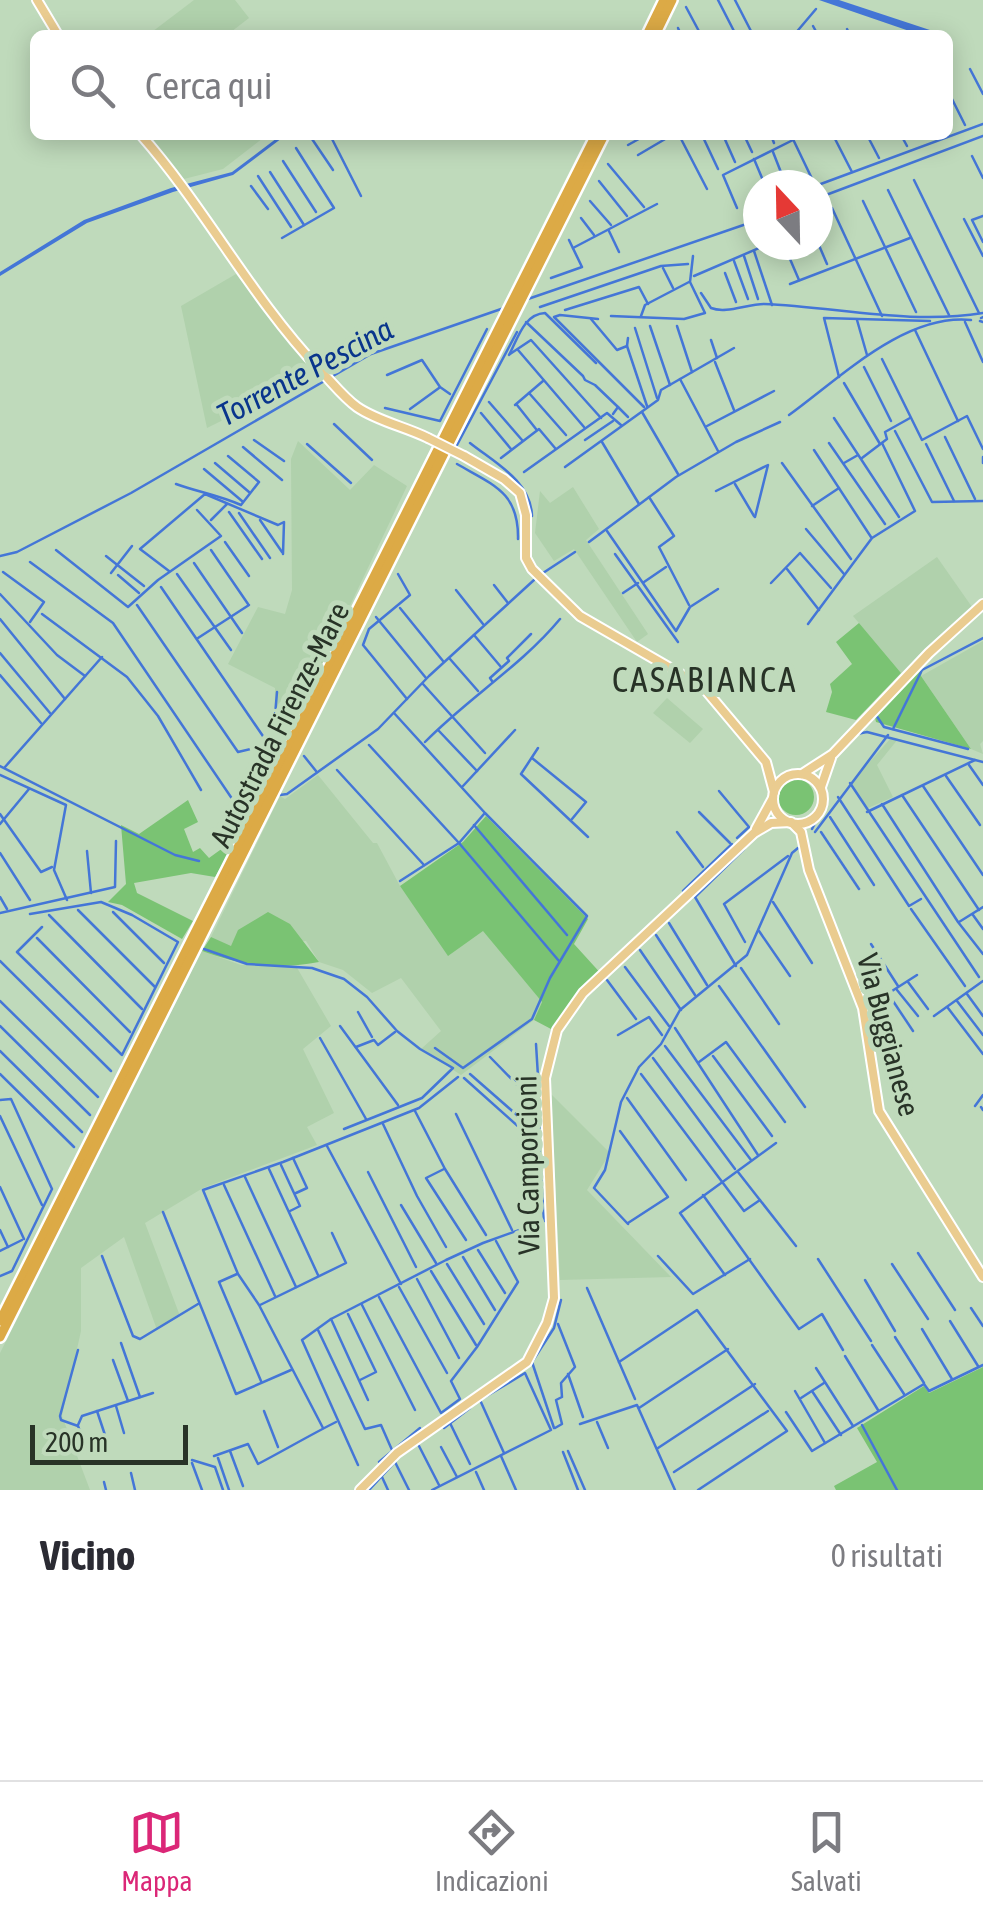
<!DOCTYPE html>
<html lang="it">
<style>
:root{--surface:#fff;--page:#f7f7f7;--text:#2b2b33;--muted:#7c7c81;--line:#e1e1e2;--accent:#db2777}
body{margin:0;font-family:"Asap Condensed",sans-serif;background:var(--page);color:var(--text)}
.compass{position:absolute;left:743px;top:170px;width:90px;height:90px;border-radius:50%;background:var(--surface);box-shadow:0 5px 25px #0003;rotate:338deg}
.scale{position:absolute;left:30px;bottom:25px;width:158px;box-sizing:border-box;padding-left:10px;border:5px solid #283327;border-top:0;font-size:28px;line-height:35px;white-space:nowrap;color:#283327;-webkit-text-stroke:8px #bfdabb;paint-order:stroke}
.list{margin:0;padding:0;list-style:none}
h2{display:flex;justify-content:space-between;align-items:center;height:130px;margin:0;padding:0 40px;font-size:42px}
h2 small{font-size:32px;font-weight:400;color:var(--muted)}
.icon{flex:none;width:55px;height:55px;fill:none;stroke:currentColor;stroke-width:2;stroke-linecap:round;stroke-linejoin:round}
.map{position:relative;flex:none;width:983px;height:1490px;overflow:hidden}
.search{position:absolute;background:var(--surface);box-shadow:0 5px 25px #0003;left:30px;right:30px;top:30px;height:110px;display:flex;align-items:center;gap:25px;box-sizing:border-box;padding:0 35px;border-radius:15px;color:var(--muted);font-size:38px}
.sheet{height:290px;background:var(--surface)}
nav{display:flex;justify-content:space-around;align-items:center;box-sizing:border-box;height:140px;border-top:2px solid var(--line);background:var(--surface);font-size:28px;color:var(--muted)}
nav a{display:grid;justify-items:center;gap:5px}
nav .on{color:var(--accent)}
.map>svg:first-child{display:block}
</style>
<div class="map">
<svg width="983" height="1490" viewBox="0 0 983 1490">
<rect width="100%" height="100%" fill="#bfdabb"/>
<g fill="#b0d1ac">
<path d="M194,0H235L249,18L227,35H148Z"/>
<path d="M146,135H267L223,169L184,179Z"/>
<path d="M236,274L309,368L281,382L284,390L207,428L181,306Z"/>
<path d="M298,441L350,490L374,465L407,486L274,765L275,688L228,664L258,607L285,614L292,590L291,459Z"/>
<path d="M573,487L599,529L586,540L648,634L637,642L574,549L554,561L535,533L540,491L550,503Z"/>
<path d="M937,557L972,607L901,673L853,616Z"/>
<path d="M983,641V741L980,744L983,754L971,749L921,676Z"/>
<path d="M667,698L703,729L690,743L653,713Z"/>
<path d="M891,738L898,739L877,765L893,797L866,809L851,783Z"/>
<path d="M318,775L373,843H377L400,886L449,955L483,930L542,1002L534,1020L461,1075L421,1049L441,1031L401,978L372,993L343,970L319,962L306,941L231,947L211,937L280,796L285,799Z"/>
<path d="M202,951L241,965L296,966L331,1026L303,1049L334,1113L307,1127L317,1145L203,1188L145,1223L180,1316L157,1330L124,1237L81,1268V1331L62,1416L90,1490H0V1353Z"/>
<path d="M551,1094L610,1153L587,1190L671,1277L560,1280Z"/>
</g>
<g fill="#7ac373">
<path d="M859,623L901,673L856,720L826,712L832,692L830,684L852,664L836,642Z"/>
<path d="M924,662L921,676L971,749L876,722L874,713Z"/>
<circle cx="796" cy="797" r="18"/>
<path d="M188,800L198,822L184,829L193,852L200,848L209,858L238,837L215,877L191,873L134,883L137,893L193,921L182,939L122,905L108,902L126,884L121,825L139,834Z"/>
<path d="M486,816L588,919L574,944L604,977L551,1029L534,1020L542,1002L483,931L448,956L400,886L463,842Z"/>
<path d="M268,912L290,924L319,962C276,970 243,966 202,951L211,937L231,946L238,930Z"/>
<path d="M983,1367V1490H836L834,1486L877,1462L857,1428L924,1386L929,1393Z"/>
</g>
<g fill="#4476d7">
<path d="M819,0H839L945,35H921Z"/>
<path d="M281,135H286L233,175L173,192L87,223L0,276V272L84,220L171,188L232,172Z"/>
</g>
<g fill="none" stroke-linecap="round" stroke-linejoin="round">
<g stroke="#4476d7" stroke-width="2.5">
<path d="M718,0L736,35"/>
<path d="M735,0L753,35"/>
<path d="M686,7L701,35"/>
<path d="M813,26L818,35"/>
<path d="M678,28L681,35"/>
<path d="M847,29L850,35"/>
<path d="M794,35L816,9"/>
<path d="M970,69L983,94"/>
<path d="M948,91L965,125"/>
<path d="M330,135L361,196"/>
<path d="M679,135L707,189"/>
<path d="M702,135L718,169"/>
<path d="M723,135L735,162"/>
<path d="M744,135L752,152"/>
<path d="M771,135L774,143"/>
<path d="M791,135L815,185"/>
<path d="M833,135L852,172"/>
<path d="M867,135L879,158"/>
<path d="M901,135L907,146"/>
<path d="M310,136L333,170"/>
<path d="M628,145L646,135"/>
<path d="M773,152L786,185"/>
<path d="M638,155L672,135"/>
<path d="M972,156L983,178"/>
<path d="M754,159L765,185"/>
<path d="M283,161L316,212"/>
<path d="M608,164L644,207"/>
<path d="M270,172L304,225"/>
<path d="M258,176L291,227"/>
<path d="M914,180L979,313"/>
<path d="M599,181L627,216"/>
<path d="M818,185L983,124"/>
<path d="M251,186L268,209"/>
<path d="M888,190L949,315"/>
<path d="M818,198L983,136"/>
<path d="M590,201L611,225"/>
<path d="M863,201L916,312"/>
<path d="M737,208L723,175L793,140"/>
<path d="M832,208L882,316"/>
<path d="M749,211L758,208"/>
<path d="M983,216L972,220L983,242"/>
<path d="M581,218L594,235"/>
<path d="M964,219L983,256"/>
<path d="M609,231L619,252"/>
<path d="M282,238L334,208L296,148"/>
<path d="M818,243L827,264"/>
<path d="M784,245L799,280"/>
<path d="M573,248L657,204"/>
<path d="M754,251L772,305"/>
<path d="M744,256L758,299"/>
<path d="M734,261L748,299"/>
<path d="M663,268L673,288"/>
<path d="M725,273L736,302"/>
<path d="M694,276L766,245"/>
<path d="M551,278L582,267L569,240"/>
<path d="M790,284L910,238"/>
<path d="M701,293L711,308C726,314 747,304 764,304C837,307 910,325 983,313"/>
<path d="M525,300L758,220"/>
<path d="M540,307L661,266L688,264"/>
<path d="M565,310L639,287L648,304"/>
<path d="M611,316L684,319L705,313L690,282L693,256"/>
<path d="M641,316L645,305L689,282"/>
<path d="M981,318L983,317"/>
<path d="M591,319L617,350L627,346L628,338"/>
<path d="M598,319L560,315L554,317L644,407"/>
<path d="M857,320L867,355"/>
<path d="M980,321L983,322"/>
<path d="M526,322L583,376L585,380L595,385L618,407"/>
<path d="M965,322L983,362"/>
<path d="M650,326L670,385"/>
<path d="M677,326L692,372"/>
<path d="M635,328L657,398"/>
<path d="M915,330L958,421"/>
<path d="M711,340L717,358"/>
<path d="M627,346L647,406"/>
<path d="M518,350L584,427"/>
<path d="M510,354L531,340L601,418"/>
<path d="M509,355C518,338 524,314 545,313L596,363"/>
<path d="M882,359L922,440L967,416L983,449"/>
<path d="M715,362L734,410"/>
<path d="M864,367L891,421"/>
<path d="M387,375L422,360L440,387L450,394"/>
<path d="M839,377L824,318L930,321"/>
<path d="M680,379L718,451"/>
<path d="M844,383L880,444"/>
<path d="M529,393L566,435"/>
<path d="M489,402L522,440"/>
<path d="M515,405L543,381"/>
<path d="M517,405L536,429"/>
<path d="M385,408L440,421L487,329"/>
<path d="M410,409L439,388"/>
<path d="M642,412L678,474"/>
<path d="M481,413L511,449"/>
<path d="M613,414L618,407L628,417"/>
<path d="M789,415C840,378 905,313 971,320"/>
<path d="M834,418L899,517"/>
<path d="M334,424L372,460"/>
<path d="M707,426L774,391"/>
<path d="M895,431L932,502L983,501"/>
<path d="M945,437L975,499"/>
<path d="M254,440L284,461"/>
<path d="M585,440L613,421"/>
<path d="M602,442L639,504"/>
<path d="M470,443C495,463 531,481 532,516"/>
<path d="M829,443L885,524"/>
<path d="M307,444L351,483"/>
<path d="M926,444L954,501"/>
<path d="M457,445L517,332"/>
<path d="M243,447L282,480"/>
<path d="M814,450L871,537"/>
<path d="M983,457V463"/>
<path d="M501,458L539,429L555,448"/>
<path d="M862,458L887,439L885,432L910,418"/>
<path d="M215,463L249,492"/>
<path d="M782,463L851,559"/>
<path d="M844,463L858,455"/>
<path d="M457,464C493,485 519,492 518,539"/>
<path d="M565,467L658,400L661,390L734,348"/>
<path d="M204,469L242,501"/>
<path d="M524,472L607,413L621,425"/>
<path d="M176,484C198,492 218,495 241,505L259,482L228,456"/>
<path d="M735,484L754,516"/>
<path d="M716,491L768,465L755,517"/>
<path d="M649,497L674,536L659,547L689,605"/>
<path d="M812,506L839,488"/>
<path d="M229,512L262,559"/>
<path d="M239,513L270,558"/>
<path d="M211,520L227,504"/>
<path d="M260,520L282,552"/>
<path d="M806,529L844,574"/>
<path d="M607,531L676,631L690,607L718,589"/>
<path d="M225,542L249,576"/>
<path d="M589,542L676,477L736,442L780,422"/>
<path d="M56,550L128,607L158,580L221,536L197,510"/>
<path d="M211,550L248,604"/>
<path d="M615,554L678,642"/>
<path d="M0,556L17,552L131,493L371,354L504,308"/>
<path d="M106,556L144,586"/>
<path d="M30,562L113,623L239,809"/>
<path d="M194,563L242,633"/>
<path d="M787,569L819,610"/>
<path d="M169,571L140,549L205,494L278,525L284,522L283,554"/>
<path d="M3,572L44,602L30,622"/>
<path d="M111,573L132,546"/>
<path d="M543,573L575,552"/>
<path d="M177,574L231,650"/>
<path d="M398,574L410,595L369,629L363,645L407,699"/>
<path d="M118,575L139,593"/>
<path d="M644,582L666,567"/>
<path d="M771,583L800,553L831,588"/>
<path d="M494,585L508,603"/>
<path d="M161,587L267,742"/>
<path d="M456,590L483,624"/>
<path d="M623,593L638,583"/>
<path d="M0,594L57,655L85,676"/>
<path d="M137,605L238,752L272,744"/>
<path d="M400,608L443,661"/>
<path d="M42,614L127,677L158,716L201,790"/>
<path d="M376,617L426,678"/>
<path d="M0,619L65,699"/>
<path d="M808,624L872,538L915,511L882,443"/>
<path d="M474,635L501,667"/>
<path d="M198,638L249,605"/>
<path d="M0,653L50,713"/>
<path d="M450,659L478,691"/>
<path d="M0,675L41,723"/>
<path d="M492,681L490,678L509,661L507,658L531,634"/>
<path d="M423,684L485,753"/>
<path d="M394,713L485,813L587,916L550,978L532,1019L463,1068L435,1048"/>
<path d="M876,715L884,727L968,749"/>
<path d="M893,729L922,670L983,638"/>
<path d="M439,731L477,771"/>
<path d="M857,734L867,732L983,762"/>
<path d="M425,742C468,698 521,666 560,619"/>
<path d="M369,745L459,843L559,961"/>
<path d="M538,748L521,774L588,837"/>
<path d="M304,756L316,771"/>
<path d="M532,758L586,802L572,819"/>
<path d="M969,765L983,785"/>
<path d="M0,766L175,855L199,861"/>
<path d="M5,767L102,657"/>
<path d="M337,770L424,865"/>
<path d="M0,775L66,805L54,870L67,900"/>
<path d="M946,776L980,825"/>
<path d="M850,783L979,977"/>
<path d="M463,786L515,730"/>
<path d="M923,786L983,875"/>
<path d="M719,791L749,827L737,838"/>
<path d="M280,795L287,794L378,729L429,676L534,580"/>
<path d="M902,795L979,910"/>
<path d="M838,797L909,906L921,899"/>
<path d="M882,804L958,922L983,954"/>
<path d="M699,812L730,843"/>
<path d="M867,812L975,760"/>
<path d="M0,814L41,872L52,867"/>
<path d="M830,817L874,885"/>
<path d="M234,820L272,751L277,692"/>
<path d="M0,824L29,789"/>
<path d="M474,825L567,935"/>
<path d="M812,829L824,806L825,789"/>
<path d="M677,832L703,867"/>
<path d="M815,832L888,735"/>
<path d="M821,832L859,889"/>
<path d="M87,851L91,893"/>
<path d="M0,853L30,900"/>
<path d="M400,881L459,843L484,814"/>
<path d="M683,891L732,844"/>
<path d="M0,897L7,909"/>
<path d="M773,902L812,963"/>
<path d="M911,909L965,986"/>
<path d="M78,910L155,987"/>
<path d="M113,912L164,963"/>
<path d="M0,913L115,887L116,841"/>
<path d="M30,914L101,902L132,915L178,942L122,1055L17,952L42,927"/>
<path d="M49,915L142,1009"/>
<path d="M973,915L983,929"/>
<path d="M959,922L983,907"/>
<path d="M669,923L707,985"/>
<path d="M759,931L790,976"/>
<path d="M656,935L695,995"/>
<path d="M37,938L130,1032"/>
<path d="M745,942L724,904L788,856"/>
<path d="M871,944L898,986"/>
<path d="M204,949L247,964L312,968L344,979L367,997L397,1031L420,1049L453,1068L422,1098L344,1129"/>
<path d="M640,950L681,1010"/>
<path d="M0,961L111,1071"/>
<path d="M736,966L695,897L744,849"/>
<path d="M625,967L669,1026"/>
<path d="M741,968L779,1024"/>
<path d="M607,980L636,1019"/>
<path d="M908,982L928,1009"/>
<path d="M719,986L805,1107"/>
<path d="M897,990L918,1016"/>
<path d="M967,994L983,1016"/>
<path d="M889,995L913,1031"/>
<path d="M0,1001L98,1097"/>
<path d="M957,1001L983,1035"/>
<path d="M867,1007L917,975"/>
<path d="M948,1008L983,1054"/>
<path d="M358,1012L372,1037"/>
<path d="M868,1014L891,999"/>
<path d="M934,1016L983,981"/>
<path d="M0,1026L90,1115"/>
<path d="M340,1026L398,1105"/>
<path d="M675,1028L758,1155"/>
<path d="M618,1035L649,1017L662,1035"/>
<path d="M320,1038L366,1119"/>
<path d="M665,1046L751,1160"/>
<path d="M356,1047L374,1040L378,1045L395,1032"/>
<path d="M0,1051L82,1132"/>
<path d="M713,1056L772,1136"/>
<path d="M490,1057L538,1106"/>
<path d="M653,1058L735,1169"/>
<path d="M699,1062L726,1042L785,1122"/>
<path d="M0,1074L74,1147"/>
<path d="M470,1074L534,1130H538L541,1125L536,1044"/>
<path d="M641,1074L744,1211L760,1200"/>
<path d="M627,1098L686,1180"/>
<path d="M0,1100L11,1099L52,1189L12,1271L0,1276"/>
<path d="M975,1106L983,1095"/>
<path d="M981,1107L983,1110"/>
<path d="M415,1111L445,1169L486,1235"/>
<path d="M456,1114L512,1230"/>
<path d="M0,1116L42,1205"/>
<path d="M383,1124L417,1196L446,1247"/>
<path d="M620,1131L668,1197L628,1223"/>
<path d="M327,1146L401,1284"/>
<path d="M293,1158L307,1188L296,1193"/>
<path d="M281,1165L300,1206L290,1211"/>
<path d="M269,1169L318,1275"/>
<path d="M444,1169L426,1178L466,1240"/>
<path d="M368,1172L416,1267"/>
<path d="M738,1172L796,1246"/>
<path d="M245,1177L296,1287"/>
<path d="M224,1185L275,1296"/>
<path d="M0,1187L24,1239"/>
<path d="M703,1195L799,1329L822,1314L843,1350"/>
<path d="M401,1205L436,1263"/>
<path d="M163,1212L236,1394L291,1370"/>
<path d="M628,1224L594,1188L605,1170L621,1102L639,1067L661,1044L680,1010L747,955L792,853L798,848"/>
<path d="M0,1230L8,1247"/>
<path d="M478,1250L505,1293"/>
<path d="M0,1251L22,1240"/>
<path d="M918,1253L955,1310"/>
<path d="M102,1256L133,1336L140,1339L198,1304"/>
<path d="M658,1256L693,1294L750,1259"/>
<path d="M463,1257L495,1310"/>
<path d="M818,1259L871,1341"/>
<path d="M447,1264L484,1324"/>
<path d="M892,1264L928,1319"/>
<path d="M431,1271L476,1345"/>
<path d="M237,1274L219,1282L261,1381"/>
<path d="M725,1275L680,1213L776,1143"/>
<path d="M417,1279L459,1358"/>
<path d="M865,1280L895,1331"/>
<path d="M399,1287L447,1373"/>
<path d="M587,1288L635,1399"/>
<path d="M379,1297L441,1413L460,1399L451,1381L477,1347L518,1282L496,1241"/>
<path d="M260,1305L346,1263L332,1233"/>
<path d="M362,1305L415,1410"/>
<path d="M971,1308L983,1326"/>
<path d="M348,1314L376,1372L360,1380"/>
<path d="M331,1319L368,1400"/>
<path d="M950,1321L978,1366"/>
<path d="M922,1329L952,1379"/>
<path d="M318,1330L365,1429L381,1425L392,1450"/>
<path d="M895,1337L924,1383"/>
<path d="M121,1343L140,1397"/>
<path d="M872,1345L904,1394"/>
<path d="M78,1350L60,1416L61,1420L78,1426L86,1446"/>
<path d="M845,1356L878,1410"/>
<path d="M113,1360L128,1401"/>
<path d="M619,1362L697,1310L787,1431L698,1490"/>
<path d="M816,1368L853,1426"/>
<path d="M568,1374L583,1417"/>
<path d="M795,1391L825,1443"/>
<path d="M812,1391L841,1435"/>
<path d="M801,1398L824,1383"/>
<path d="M116,1406L124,1433"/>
<path d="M639,1408L728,1349"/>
<path d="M97,1411L106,1438"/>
<path d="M264,1411L278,1447"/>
<path d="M786,1412L812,1451L924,1384L929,1391L983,1365"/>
<path d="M597,1422L608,1448"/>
<path d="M450,1423L470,1464"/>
<path d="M580,1424L637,1405L675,1490"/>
<path d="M78,1425L82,1416L153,1393"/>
<path d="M862,1425L897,1490"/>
<path d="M323,1428L259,1305L238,1274L203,1190L283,1162L419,1108L458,1077"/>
<path d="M444,1428L470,1408"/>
<path d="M554,1428L532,1362L554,1328L561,1300"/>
<path d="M555,1428L562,1424L556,1400L562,1397L561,1383L575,1367L558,1324"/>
<path d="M419,1446L439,1485"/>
<path d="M441,1447L457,1477"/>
<path d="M658,1448L755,1384"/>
<path d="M230,1451L243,1486"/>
<path d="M568,1451L585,1490"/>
<path d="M563,1452L578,1490"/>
<path d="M214,1456L248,1444L258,1464C283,1451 310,1435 336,1422"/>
<path d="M501,1456L516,1490"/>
<path d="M218,1458L229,1490"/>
<path d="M192,1460L215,1467L223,1490"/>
<path d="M379,1462L420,1428"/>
<path d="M395,1462L409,1490"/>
<path d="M192,1463L202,1490"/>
<path d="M358,1465L302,1340L331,1319L446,1260L483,1243L544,1221L539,1145L464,1078"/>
<path d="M476,1472L484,1490"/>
<path d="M674,1472L768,1411"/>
<path d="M131,1473L135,1490"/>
<path d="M382,1477L388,1490"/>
<path d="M104,1482L106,1490"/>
<path d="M369,1490L393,1464"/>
<path d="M432,1490L551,1430L525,1373L480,1400L504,1453"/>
</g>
<defs>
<g id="major">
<path d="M37,0L58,35"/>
<path d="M141,135C206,209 251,297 319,369C331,381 343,397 357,407C377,421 406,427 428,438"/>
<path d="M464,456L504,479L520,493L526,515V558L532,569L580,616L703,687L766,762L774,792"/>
<path d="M802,774L833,754L929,653L983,604"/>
<circle cx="798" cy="799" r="25"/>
<path d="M821,787L831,758"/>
<path d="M792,823L801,832L809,870L863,1008L879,1111L983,1277"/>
<path d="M756,829L773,798"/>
<path d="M360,1490L397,1453L527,1362L547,1323L554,1298L545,1078L557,1030L583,993L754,833L771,823L791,822"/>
</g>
<g id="highway">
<path d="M647,35L664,0"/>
<path d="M655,35L672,0"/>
<path d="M0,1321L596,135"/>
<path d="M0,1337L604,135"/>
</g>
</defs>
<use href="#major" stroke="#fff" stroke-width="12"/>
<use href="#highway" stroke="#fff" stroke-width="14"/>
<use href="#major" stroke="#eacc90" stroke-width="8"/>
<use href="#highway" stroke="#dcaa46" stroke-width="9"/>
<defs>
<path id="major-bridge" d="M428,438L464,456"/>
</defs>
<use href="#major-bridge" stroke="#fff" stroke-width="12" stroke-linecap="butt"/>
<use href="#major-bridge" stroke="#eacc90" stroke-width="8"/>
</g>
<g text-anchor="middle" stroke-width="10" stroke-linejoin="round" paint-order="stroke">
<g font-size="30" fill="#283327" stroke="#bfdabb">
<text transform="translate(280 725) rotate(-63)" y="10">Autostrada Firenze-Mare</text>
<text transform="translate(888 1035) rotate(75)" y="10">Via Buggianese</text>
<text transform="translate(528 1165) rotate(-91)" y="10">Via Camporcioni</text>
</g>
<g font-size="32" font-style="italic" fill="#09358c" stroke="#bfdabb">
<text transform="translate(305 372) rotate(-28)" y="11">Torrente Pescina</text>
</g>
<g font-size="35" letter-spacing="2.5" fill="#283327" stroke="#bfdabb">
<text x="705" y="692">CASABIANCA</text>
</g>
</g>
</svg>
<svg class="compass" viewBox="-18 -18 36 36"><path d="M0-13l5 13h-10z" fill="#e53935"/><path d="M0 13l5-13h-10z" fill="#7c7c81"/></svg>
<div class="scale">200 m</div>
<div class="search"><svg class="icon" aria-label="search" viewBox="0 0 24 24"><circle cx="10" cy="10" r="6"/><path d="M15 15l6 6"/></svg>Cerca qui</div>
</div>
<section class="sheet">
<h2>Vicino<small>0 risultati</small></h2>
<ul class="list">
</ul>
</section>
<nav>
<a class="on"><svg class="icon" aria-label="map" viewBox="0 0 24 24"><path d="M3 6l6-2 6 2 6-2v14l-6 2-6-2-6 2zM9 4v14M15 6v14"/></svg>Mappa</a>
<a><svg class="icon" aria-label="directions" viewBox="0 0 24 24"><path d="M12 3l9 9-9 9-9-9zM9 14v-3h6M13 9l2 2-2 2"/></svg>Indicazioni</a>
<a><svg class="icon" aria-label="saved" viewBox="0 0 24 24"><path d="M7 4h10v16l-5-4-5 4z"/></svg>Salvati</a>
</nav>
